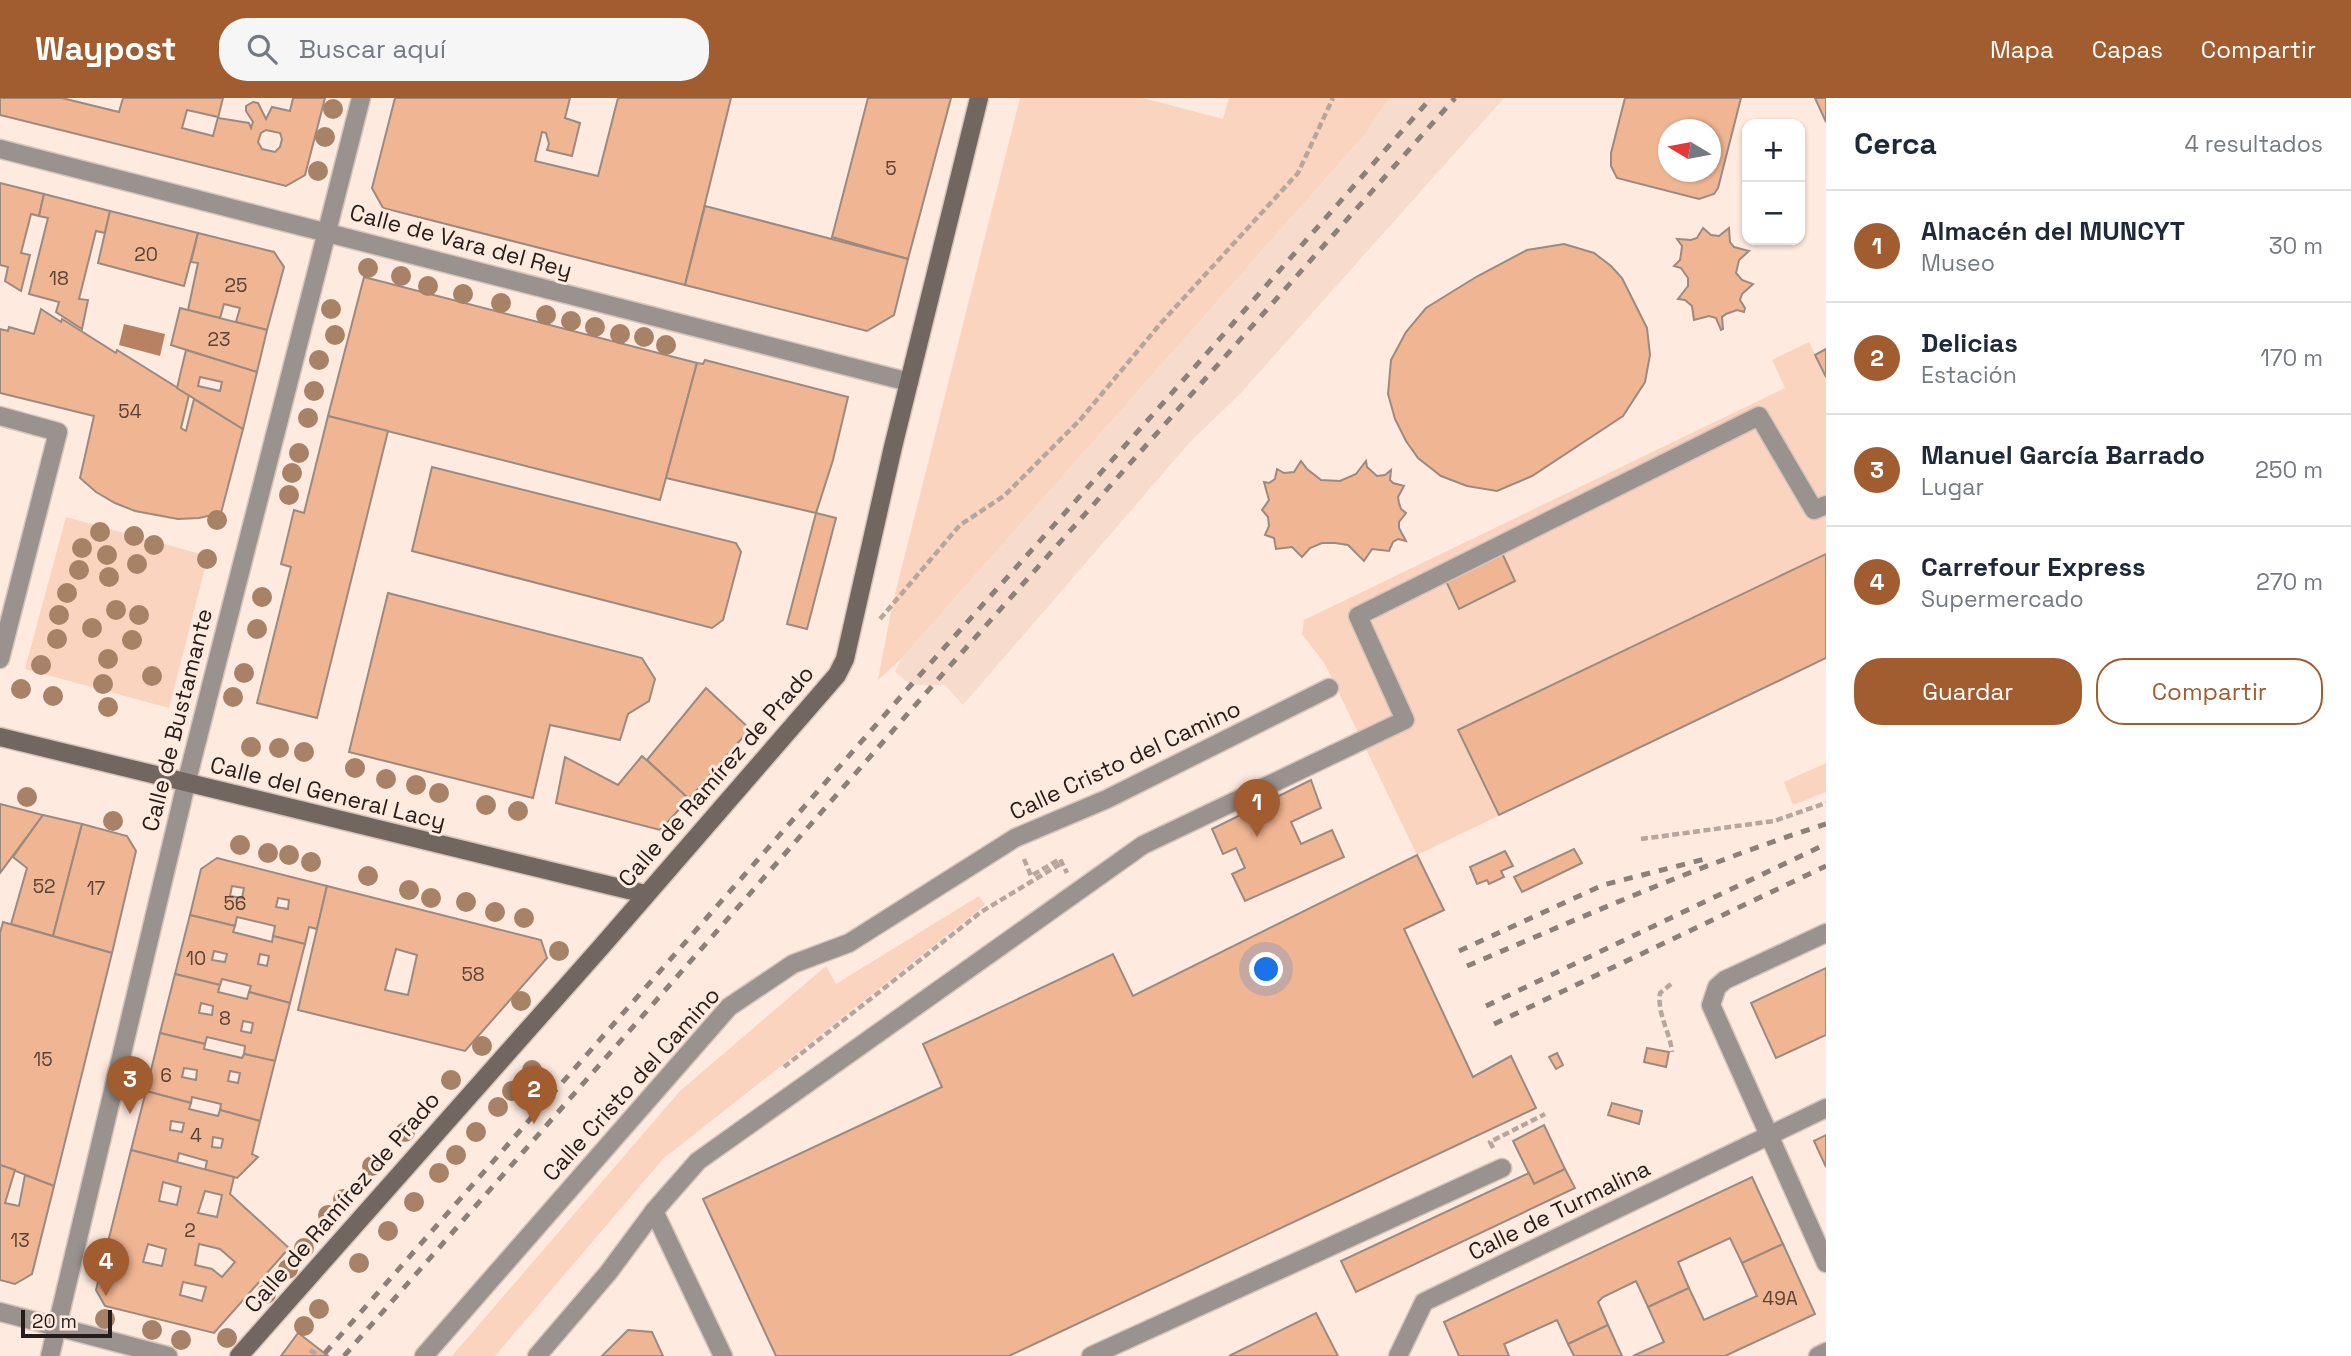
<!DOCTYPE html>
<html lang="es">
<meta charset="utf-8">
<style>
:root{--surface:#fff;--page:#f6f6f7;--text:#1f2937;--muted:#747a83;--line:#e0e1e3;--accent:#a15c2f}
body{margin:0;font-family:"Space Grotesk",sans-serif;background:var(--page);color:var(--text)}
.controls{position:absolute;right:21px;top:21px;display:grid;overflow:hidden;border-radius:14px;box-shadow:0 2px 5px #0004}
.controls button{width:63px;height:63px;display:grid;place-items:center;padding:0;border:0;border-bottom:2px solid var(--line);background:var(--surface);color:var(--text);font:35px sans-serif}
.compass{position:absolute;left:1658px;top:21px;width:63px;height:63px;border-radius:50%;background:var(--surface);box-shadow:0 2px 5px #0004;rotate:280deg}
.scale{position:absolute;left:21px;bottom:18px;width:91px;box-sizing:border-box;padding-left:7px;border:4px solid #241d19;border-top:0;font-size:19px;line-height:24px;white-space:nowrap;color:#241d19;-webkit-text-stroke:5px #feeadf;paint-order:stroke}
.you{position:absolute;left:1267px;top:872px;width:24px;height:24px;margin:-18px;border:5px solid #fff;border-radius:50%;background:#1a73e8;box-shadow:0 0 0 10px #1a73e833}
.badge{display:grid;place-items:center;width:46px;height:46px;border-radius:50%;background:var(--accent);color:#fff;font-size:23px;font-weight:700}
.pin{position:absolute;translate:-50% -58px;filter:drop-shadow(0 2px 4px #0008)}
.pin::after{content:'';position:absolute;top:37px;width:24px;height:21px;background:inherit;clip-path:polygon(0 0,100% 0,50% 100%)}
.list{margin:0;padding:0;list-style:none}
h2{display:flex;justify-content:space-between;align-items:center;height:91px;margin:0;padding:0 28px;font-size:30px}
h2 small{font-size:23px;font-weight:400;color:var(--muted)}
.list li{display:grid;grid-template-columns:46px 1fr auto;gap:21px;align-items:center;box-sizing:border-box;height:112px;padding:0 28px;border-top:2px solid var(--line)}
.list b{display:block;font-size:26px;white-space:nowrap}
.list p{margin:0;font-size:23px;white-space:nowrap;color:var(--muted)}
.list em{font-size:23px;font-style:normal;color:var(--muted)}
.actions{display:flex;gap:14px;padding:21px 28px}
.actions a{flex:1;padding:16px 0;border:2px solid var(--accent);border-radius:28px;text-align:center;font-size:24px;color:var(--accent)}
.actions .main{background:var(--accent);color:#fff}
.icon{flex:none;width:38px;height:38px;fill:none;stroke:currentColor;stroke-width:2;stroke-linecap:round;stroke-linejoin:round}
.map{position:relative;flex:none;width:1826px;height:1258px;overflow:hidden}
header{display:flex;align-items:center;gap:42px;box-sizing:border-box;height:98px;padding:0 35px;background:var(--accent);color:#fff}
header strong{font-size:33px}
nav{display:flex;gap:38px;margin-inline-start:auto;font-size:24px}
.search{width:490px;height:63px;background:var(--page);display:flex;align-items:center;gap:18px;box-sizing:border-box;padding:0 24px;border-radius:28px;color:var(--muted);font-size:26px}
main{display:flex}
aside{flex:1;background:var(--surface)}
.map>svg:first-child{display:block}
</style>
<header>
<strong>Waypost</strong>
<div class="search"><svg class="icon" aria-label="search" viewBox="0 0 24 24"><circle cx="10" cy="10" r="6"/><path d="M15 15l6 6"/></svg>Buscar aquí</div>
<nav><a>Mapa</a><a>Capas</a><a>Compartir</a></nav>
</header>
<main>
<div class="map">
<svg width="1826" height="1258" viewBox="0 0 1826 1258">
<rect width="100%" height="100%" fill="#feeadf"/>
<path fill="#f7dccd" d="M1389,0H1504L1240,296L1191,343L963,607L945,587H911L895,574L901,561L1365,36Z"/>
<g fill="#fad4be">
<path d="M1020,0H1143L1223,21L1229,0H1389L1365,36L901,561L878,582L892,508Z"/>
<path d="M1809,244L1826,279V560L1417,757L1325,566L1302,536L1304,522L1785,290L1772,262Z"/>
<path d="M66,419L208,458L169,610L25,571Z"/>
<path d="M1826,665V694L1793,707L1784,684Z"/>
<path d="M979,798L985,807L663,1061L495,1258H452L680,993L826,868L836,886Z"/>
</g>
<path fill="#b88161" d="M124,226L165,236L160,258L119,247Z"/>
<g fill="#f0b694" stroke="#9c8a80" stroke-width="2" fill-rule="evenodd">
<path d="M0,0H62L119,14L123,0H223L218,20L249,25L251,30L253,24L246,13V8L253,4L258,5L266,21L272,9L290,13L293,0H325L305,77L286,88L0,17ZM187,12L218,19L213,38L182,30ZM266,32L280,35L282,41L280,49L275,54L262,51L258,44L261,35Z"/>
<path d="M395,0H570L565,20L580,25L572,58L547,52L549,46L546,35L542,34L535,63L598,78L618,0H731L685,187L383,110L372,90Z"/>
<path d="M868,0H951L908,161L832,139Z"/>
<path d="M1625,0H1741L1718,90L1714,96L1699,101L1617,80L1611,68V55ZM1668,32H1710V74H1668Z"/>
<path d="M1815,0H1826V24Z"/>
<path d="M0,85L44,96L39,118L31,116L21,155L30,157L21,193L5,183L8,169L0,167Z"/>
<path d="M44,96L110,113L105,135L96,133L79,201L88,202L82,231L56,214L59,204L29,196L48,120L39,118Z"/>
<path d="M705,108L908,161L894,217L867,233L685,187Z"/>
<path d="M110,113L198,135L184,188L98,165Z"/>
<path d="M1703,130L1711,137L1719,138L1729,130L1730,144L1734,149L1749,153L1739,162L1736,175L1742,182L1753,186L1742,196L1740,202L1745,210L1744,214L1737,212L1726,216L1722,219L1723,231L1721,232L1716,220L1709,218L1694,222L1692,208L1685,202L1678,201L1688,188V180L1681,170L1674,168L1680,162L1681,156L1682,148L1677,141L1691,142L1697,140Z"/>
<path d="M198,135L274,154L284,169L267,232L236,224L240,210L224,206L220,220L188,212L198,165L191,164Z"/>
<path d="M1564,146L1594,155L1611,168L1622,180L1647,230L1650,257L1645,284L1623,318L1532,378L1497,393L1467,388L1441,378L1418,360L1406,343L1395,321L1388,296L1391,262L1406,234L1426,210L1476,179L1527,152Z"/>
<path d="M364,179L697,265L660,402L328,318Z"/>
<path d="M180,210L267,232L257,274L171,247Z"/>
<path d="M41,211L61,224L62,221L116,255L117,252L189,297L181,330L186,333L194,301L243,331L221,415L199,420L178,421L135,413L115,405L96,394L80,380L94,318L0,295V231L8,233L9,229L34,236Z"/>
<path d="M1826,251V279L1815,257Z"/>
<path d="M186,252L257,274L243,331L177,290ZM200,279L222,284L220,293L198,288Z"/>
<path d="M705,262L848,299L833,362L816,415L666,380L697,265L703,266Z"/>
<path d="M328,318L388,333L317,620L257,605L291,469L281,466L294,412L304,415Z"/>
<path d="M1301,363L1307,371L1321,382L1340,383L1356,376L1366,363L1367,369L1377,378L1385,377L1391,372L1390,382L1393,385L1404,388L1398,399L1399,405L1401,411L1406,415L1399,424V430L1406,443L1398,441L1393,444L1389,453L1372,451L1364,463L1348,447L1335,445H1322L1310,450L1302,459L1292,449L1276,451L1274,440L1265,437L1269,428L1268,419L1262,412L1269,402L1264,384L1269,385L1275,381L1277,371L1284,375L1294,374Z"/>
<path d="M432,369L736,445L741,454L723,522L712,530L412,453Z"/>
<path d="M816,415L836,420L807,531L787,526Z"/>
<path d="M1502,455L1515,483L1459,511L1446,483Z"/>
<path d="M1826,456V560L1499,717L1458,632Z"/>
<path d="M388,495L642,560L655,581L649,603L628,616L620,642L550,627L533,700L349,654Z"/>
<path d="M706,590L750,631L689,701L647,662Z"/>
<path d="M642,658L689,701L660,732L556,705L565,659L618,687Z"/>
<path d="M1311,682L1321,710L1291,724L1301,746L1332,732L1344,759L1245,803L1232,776L1245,770L1236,750L1223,756L1212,731Z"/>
<path d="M0,706L43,717L0,775Z"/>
<path d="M43,717L82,726L53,838L11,826L27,770L13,759Z"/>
<path d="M82,726L127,738L136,753L112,855L53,838Z"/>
<path d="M1574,751L1582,765L1522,794L1514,779Z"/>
<path d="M1505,753L1513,768L1501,773L1504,779L1489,786L1487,782L1477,786L1470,769Z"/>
<path d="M1417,757L1444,812L1404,831L1473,979L1511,958L1536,1010L1009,1258H776L703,1101L942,989L923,946L1113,856L1133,898Z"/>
<path d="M217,760L327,788L317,831L309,829L305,846L273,838L275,828L237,819L235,828L190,817L201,771ZM232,788L244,790L242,800L230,798ZM278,800L289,802L288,811L276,809Z"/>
<path d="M327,788L541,842L547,860L465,953L298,912ZM396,851L417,857L408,897L385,892Z"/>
<path d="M190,817L235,828L233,834L272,844L273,838L305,846L290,905L249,894L251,888L222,881L220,887L175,876ZM214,853L227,856L225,864L212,862ZM260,856L269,858L267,868L258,866Z"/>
<path d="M3,824L112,855L54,1088L0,1067V835Z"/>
<path d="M1826,870V937L1776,960L1751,905Z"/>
<path d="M175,876L220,887L218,894L247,901L249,894L290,905L275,963L244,956L245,948L207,939L205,946L160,935ZM201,905L213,908L212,917L199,915ZM243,923L253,925L251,935L241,933Z"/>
<path d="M160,935L205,946L204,951L242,960L244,956L275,963L260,1023L220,1012L221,1006L192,999L191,1005L146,993ZM184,970L197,972L196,982L182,979ZM230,973L240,975L238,985L228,983Z"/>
<path d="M1647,950L1669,954L1666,969L1644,964Z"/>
<path d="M1557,955L1563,967L1556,971L1549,959Z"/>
<path d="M146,993L191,1005L189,1011L218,1018L220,1012L260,1023L252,1056L258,1059L237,1080L205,1072L207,1063L179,1055L177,1064L131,1052ZM171,1023L184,1025L182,1034L170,1032ZM213,1039L223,1041L221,1050L212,1049Z"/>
<path d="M1612,1005L1642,1013L1639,1026L1608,1017Z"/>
<path d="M1544,1027L1565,1071L1534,1086L1513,1043Z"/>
<path d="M1826,1037V1069L1814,1043Z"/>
<path d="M131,1052L234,1079L230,1096L289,1150L214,1235L105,1208L96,1192ZM163,1084L181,1089L177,1107L159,1103ZM205,1093L222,1097L217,1119L198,1115ZM148,1146L166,1151L162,1168L143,1164ZM199,1146L220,1151L235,1164L222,1179L212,1171L195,1167ZM183,1184L206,1189L202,1203L180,1197Z"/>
<path d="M0,1067L15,1072L5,1105L19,1108L25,1077L54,1088L32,1176L15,1186L0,1182Z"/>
<path d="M1565,1071L1575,1090L1356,1194L1341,1163L1529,1075L1534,1086Z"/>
<path d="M1752,1079L1783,1146L1742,1165L1730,1140L1678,1164L1689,1190L1648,1209L1636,1183L1603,1199L1598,1204L1608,1227L1568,1246L1557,1222L1504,1246L1509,1258H1459L1444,1224Z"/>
<path d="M1783,1146L1815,1216L1725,1258H1633L1664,1244L1648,1209L1689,1190L1704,1222L1757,1198L1742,1165Z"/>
<path d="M1316,1215L1338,1258H1229Z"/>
<path d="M1608,1227L1622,1258H1574L1568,1246Z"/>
<path d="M628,1232L652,1234L663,1258H602Z"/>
<path d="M298,1235L301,1237L328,1258H281Z"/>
</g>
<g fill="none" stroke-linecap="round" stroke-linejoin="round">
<defs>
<g id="lane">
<path d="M654,1113L698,1063L1143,747L1405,622L1358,518L1759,318L1814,412L1826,407"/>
<path d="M537,1258L608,1175L654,1113L723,1258"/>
<path d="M1091,1258L1502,1070"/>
</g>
<g id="street">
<path d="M0,51L909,284"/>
<path d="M0,318L58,334L0,561"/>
<path d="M1826,835L1725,882L1717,889L1711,907L1826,1165"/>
<path d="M0,1214L168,1258"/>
<path d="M50,1258L186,686L361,0"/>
<path d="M424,1258L729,909L793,866L849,845L1015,740L1107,701L1329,590"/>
<path d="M1398,1258L1424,1204L1826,1010"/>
<path d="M1818,1258L1826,1254"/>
</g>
<g id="secondary">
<path d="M0,639L645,796"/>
<path d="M239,1258L602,848L837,577L845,561L893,349L979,0"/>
</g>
</defs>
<use href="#lane" stroke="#d7c5bb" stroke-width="21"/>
<use href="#street" stroke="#d7c5bb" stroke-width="21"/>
<use href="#secondary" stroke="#d7c5bb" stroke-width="21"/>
<g stroke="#b6a69d" stroke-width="4.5" stroke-dasharray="7 3.5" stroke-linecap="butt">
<path d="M880,521L960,427L1004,398L1080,322L1161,225L1298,75L1333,0"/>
<path d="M1641,741L1774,723L1826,705"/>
<path d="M1024,761L1031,778L1060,761L1067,775"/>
<path d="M1671,886L1660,895C1657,917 1670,933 1672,954"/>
<path d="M784,969L981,814L1062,765"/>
<path d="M1493,1050L1490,1044L1545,1016"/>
<path d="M310,1252L319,1258"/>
</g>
<use href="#lane" stroke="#9a928e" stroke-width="18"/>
<use href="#street" stroke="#9a928e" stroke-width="18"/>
<use href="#secondary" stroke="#726760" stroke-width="18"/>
<g stroke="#8d8079" stroke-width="5" stroke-dasharray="9 9" stroke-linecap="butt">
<path d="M1459,853L1603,787L1705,761"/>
<path d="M1467,868C1585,818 1703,765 1826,726"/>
<path d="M1486,908L1826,746"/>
<path d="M1494,926L1826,768"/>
<path d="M325,1255L911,587L1164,304L1431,0"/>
<path d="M344,1258L933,587L1455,0"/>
</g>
</g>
<g fill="#a78266">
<circle cx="333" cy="11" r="10"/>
<circle cx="325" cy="39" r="10"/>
<circle cx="318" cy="73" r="10"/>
<circle cx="368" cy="170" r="10"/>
<circle cx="401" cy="178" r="10"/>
<circle cx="428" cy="188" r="10"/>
<circle cx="463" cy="196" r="10"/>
<circle cx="501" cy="205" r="10"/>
<circle cx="331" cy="211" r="10"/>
<circle cx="546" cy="217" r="10"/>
<circle cx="571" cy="223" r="10"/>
<circle cx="595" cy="229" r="10"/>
<circle cx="620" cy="236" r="10"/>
<circle cx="335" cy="237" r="10"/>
<circle cx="644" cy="239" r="10"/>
<circle cx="666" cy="247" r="10"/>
<circle cx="319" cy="262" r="10"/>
<circle cx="314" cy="293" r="10"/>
<circle cx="308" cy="320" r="10"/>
<circle cx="299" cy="355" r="10"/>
<circle cx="292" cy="375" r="10"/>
<circle cx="289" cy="397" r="10"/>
<circle cx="217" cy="422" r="10"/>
<circle cx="100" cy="434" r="10"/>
<circle cx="134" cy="438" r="10"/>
<circle cx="154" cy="447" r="10"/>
<circle cx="82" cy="450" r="10"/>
<circle cx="107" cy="457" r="10"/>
<circle cx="207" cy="461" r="10"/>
<circle cx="137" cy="466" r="10"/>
<circle cx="79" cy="472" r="10"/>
<circle cx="109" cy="479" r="10"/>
<circle cx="67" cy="495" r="10"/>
<circle cx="262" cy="499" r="10"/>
<circle cx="116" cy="512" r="10"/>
<circle cx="59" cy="517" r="10"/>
<circle cx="139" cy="517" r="10"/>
<circle cx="92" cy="530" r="10"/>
<circle cx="257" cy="531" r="10"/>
<circle cx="57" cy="541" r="10"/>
<circle cx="132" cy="542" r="10"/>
<circle cx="108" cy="561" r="10"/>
<circle cx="41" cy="567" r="10"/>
<circle cx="244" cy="575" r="10"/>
<circle cx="152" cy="578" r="10"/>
<circle cx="103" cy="586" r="10"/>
<circle cx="21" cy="591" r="10"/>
<circle cx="53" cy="598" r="10"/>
<circle cx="233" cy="599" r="10"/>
<circle cx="108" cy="609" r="10"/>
<circle cx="251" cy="649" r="10"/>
<circle cx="279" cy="650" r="10"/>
<circle cx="304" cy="654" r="10"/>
<circle cx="355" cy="670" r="10"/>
<circle cx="386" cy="681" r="10"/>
<circle cx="416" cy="687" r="10"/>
<circle cx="439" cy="695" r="10"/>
<circle cx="27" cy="699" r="10"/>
<circle cx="486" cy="707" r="10"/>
<circle cx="518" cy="713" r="10"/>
<circle cx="113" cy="723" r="10"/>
<circle cx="240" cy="747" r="10"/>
<circle cx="268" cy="755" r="10"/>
<circle cx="289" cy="757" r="10"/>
<circle cx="311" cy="764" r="10"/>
<circle cx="368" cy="778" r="10"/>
<circle cx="409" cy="792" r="10"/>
<circle cx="431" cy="800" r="10"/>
<circle cx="466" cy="804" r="10"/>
<circle cx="495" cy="814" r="10"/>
<circle cx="524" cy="820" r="10"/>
<circle cx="559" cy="853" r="10"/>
<circle cx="521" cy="903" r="10"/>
<circle cx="482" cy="948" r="10"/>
<circle cx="532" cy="972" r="10"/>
<circle cx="451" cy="982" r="10"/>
<circle cx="512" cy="993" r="10"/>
<circle cx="498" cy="1009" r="10"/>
<circle cx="405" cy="1034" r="10"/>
<circle cx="476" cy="1034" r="10"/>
<circle cx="456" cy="1057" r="10"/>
<circle cx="372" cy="1068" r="10"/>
<circle cx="439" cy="1075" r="10"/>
<circle cx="343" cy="1101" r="10"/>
<circle cx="414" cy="1104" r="10"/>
<circle cx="328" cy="1117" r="10"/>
<circle cx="388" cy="1133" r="10"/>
<circle cx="304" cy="1150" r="10"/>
<circle cx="359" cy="1165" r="10"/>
<circle cx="288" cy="1171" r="10"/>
<circle cx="266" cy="1196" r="10"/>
<circle cx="319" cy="1211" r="10"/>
<circle cx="105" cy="1221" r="10"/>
<circle cx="304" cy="1228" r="10"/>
<circle cx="152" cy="1232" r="10"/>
<circle cx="227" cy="1240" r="10"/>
<circle cx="181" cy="1242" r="10"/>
</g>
<g text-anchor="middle" stroke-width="6" stroke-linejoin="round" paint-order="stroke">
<g font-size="19" fill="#574338">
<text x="891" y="77">5</text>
<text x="146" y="163">20</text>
<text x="59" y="187">18</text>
<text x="236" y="194">25</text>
<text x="219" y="248">23</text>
<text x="130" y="320">54</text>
<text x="44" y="795">52</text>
<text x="96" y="797">17</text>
<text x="235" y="812">56</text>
<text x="196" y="867">10</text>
<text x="473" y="883">58</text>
<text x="225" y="927">8</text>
<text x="43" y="968">15</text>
<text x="166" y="984">6</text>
<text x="196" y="1044">4</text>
<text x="190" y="1139">2</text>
<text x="20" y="1149">13</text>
<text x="1780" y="1207">49A</text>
</g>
<g font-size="23" fill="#241d19" stroke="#feeadf">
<text transform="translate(461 143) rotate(15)" y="8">Calle de Vara del Rey</text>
<text transform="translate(177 622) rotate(-76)" y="8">Calle de Bustamante</text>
<text transform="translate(1125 662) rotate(-25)" y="8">Calle Cristo del Camino</text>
<text transform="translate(716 678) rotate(-49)" y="8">Calle de Ramírez de Prado</text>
<text transform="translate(328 695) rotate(14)" y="8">Calle del General Lacy</text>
<text transform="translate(631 986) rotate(-48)" y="8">Calle Cristo del Camino</text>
<text transform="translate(342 1104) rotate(-49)" y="8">Calle de Ramírez de Prado</text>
<text transform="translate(1559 1112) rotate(-26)" y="8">Calle de Turmalina</text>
</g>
</g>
</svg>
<div class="controls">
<button>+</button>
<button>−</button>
</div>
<svg class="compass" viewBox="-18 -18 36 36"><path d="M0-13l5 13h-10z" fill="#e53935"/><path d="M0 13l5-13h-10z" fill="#747a83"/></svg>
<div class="scale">20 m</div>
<div class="you"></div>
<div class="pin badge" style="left:1257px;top:739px">1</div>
<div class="pin badge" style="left:534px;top:1026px">2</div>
<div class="pin badge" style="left:130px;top:1016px">3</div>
<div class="pin badge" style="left:106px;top:1198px">4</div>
</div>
<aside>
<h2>Cerca<small>4 resultados</small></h2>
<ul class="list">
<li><span class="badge">1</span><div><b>Almacén del MUNCYT</b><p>Museo</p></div><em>30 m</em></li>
<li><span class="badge">2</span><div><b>Delicias</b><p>Estación</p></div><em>170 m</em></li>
<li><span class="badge">3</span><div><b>Manuel García Barrado</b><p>Lugar</p></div><em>250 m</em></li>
<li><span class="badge">4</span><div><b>Carrefour Express</b><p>Supermercado</p></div><em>270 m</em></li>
</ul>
<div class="actions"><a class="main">Guardar</a><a>Compartir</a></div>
</aside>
</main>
